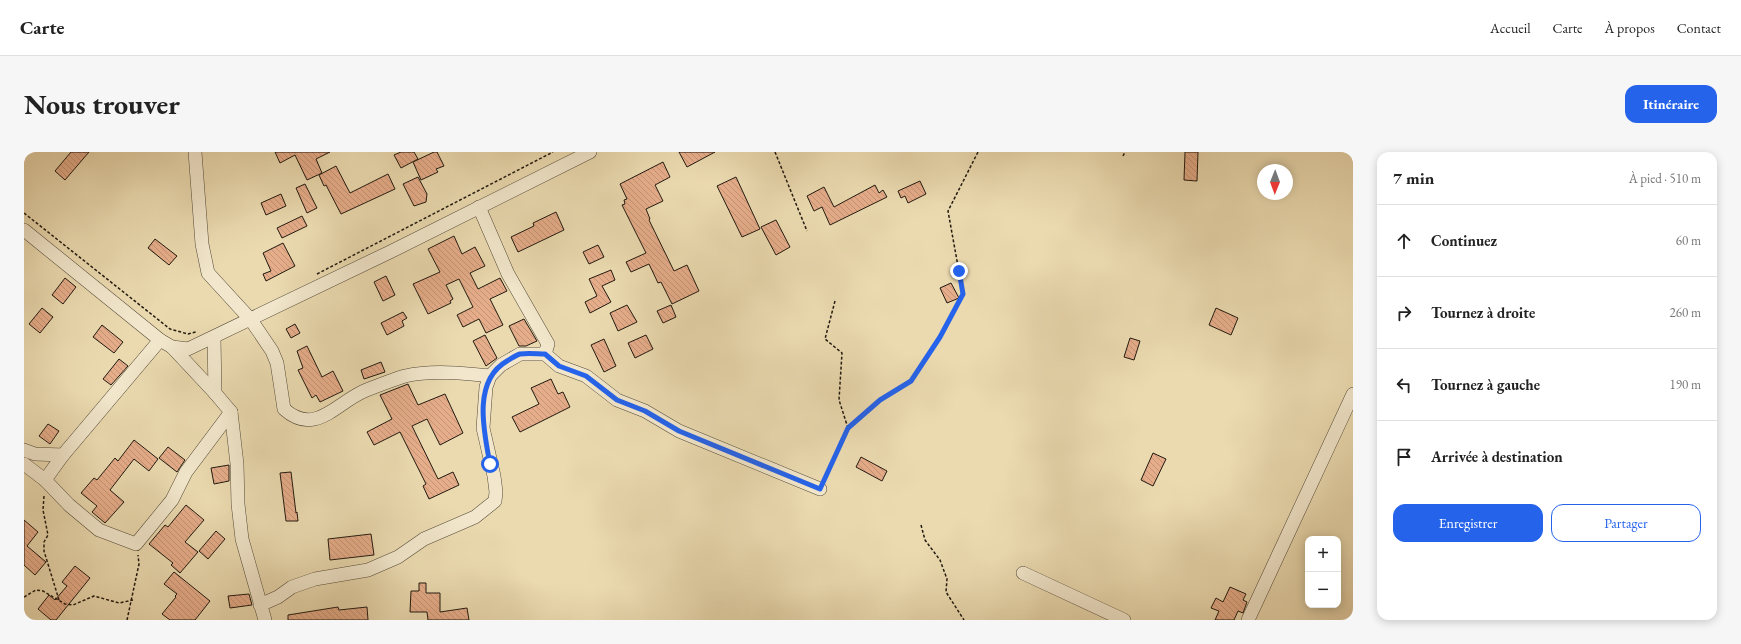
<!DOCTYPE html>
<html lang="fr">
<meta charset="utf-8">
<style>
:root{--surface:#fff;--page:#f6f6f6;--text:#222;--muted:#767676;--line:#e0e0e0;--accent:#2563eb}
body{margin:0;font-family:"EB Garamond",serif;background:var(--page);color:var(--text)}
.controls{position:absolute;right:12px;bottom:12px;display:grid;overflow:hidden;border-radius:8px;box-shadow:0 2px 10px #0003}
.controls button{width:36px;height:36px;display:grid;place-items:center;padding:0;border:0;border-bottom:1px solid var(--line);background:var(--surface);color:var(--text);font:20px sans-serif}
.compass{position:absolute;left:1233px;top:12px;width:36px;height:36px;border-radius:50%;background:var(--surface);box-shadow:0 2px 10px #0003;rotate:181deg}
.stop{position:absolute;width:12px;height:12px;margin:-9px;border:3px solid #2563eb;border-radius:50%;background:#fff}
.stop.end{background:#2563eb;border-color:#fff;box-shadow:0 1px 4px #0008}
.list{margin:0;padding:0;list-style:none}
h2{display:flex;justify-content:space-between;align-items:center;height:52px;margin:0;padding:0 16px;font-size:17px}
h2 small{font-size:13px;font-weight:400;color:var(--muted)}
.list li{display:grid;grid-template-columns:26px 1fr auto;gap:12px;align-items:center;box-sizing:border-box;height:72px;padding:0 16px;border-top:1px solid var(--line)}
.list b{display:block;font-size:15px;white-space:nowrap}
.list em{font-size:13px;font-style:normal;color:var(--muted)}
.actions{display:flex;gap:8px;padding:12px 16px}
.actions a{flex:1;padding:9px 0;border:1px solid var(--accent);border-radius:12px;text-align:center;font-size:14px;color:var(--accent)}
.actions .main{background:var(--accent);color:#fff}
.icon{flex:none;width:22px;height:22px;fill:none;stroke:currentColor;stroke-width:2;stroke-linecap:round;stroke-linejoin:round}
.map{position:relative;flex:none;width:1329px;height:468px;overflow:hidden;border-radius:12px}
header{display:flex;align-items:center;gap:24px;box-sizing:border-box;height:56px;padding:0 20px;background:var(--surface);border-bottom:1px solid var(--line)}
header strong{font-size:19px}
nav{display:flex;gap:22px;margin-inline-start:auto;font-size:14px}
.intro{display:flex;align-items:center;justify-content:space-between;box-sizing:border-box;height:96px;padding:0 24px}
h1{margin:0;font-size:28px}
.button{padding:10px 18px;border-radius:12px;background:var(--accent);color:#fff;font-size:14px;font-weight:700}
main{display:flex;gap:24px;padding:0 24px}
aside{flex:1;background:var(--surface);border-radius:12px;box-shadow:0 2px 10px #0003}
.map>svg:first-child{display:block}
</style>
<header>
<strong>Carte</strong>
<nav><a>Accueil</a><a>Carte</a><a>À propos</a><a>Contact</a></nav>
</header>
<div class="intro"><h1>Nous trouver</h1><a class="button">Itinéraire</a></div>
<main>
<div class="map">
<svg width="1329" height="468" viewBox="0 0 1329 468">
<defs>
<pattern id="building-back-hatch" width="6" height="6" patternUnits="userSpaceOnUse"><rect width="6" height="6" fill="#e6ad8a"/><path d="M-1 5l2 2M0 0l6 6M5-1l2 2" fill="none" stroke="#c59476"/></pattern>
</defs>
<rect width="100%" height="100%" fill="#ebdab0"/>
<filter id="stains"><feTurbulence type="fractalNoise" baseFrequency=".005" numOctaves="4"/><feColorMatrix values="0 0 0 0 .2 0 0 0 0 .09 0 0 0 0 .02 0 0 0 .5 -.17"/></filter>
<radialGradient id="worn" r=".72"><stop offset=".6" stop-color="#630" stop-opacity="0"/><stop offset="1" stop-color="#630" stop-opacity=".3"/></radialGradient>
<g fill="url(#building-back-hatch)" stroke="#20190f">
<path d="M47,0H65L41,28L31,19Z"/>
<path d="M251,0H306L292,7L298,21L283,28L271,3L256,11Z"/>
<path d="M377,0H390L394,7L377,16L370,3Z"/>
<path d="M410,0H413L420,14L412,17L414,20L397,28L389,10Z"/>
<path d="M655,0H691L663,15Z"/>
<path d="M1161,0H1174L1173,29L1160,28Z"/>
<path d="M639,10L646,25L631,33L639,49L622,57L626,67L625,68L650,119L663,113L675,139L648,152L637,130L634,131L625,112L607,120L602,110L622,101L598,53L601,52L600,48L603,47L596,32Z"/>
<path d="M312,14L326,41L364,22L371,37L317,62L302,33L300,34L295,23Z"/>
<path d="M394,25L403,42L402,50L390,54L379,32Z"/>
<path d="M712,25L736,77L718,85L693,34Z"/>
<path d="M896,29L902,42L884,51L881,44L877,46L874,39Z"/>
<path d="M281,32L293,56L283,61L272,36Z"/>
<path d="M851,33L855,41L859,38L863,45L806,73L798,55L790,59L783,44L800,35L810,55Z"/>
<path d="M257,42L262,54L242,63L237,51Z"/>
<path d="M532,60L540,78L494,100L487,85L510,74L509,71Z"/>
<path d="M278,64L283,74L258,86L253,76Z"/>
<path d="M752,68L766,95L752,103L737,75Z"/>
<path d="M430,84L438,102L451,95L461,114L446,121L454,137L476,126L483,139L466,147L479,173L462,181L455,167L439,175L433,163L449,155L435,127L422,133L429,147L426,149L427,151L404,162L389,132L416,120L404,97Z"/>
<path d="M131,87L153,104L145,113L124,96Z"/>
<path d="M259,91L271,114L242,129L239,122L247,119L239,101Z"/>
<path d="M574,93L580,105L565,112L559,100Z"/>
<path d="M587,118L591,128L578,134L587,150L566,161L561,150L573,144L565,127Z"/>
<path d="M362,124L371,143L359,149L350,130Z"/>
<path d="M41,126L52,135L39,152L28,143Z"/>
<path d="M927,131L935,146L923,151L916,136Z"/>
<path d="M603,153L613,170L594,179L586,161Z"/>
<path d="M647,153L652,165L639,171L633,159Z"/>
<path d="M18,156L29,165L16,181L5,172Z"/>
<path d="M1192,156L1214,166L1207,183L1185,173Z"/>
<path d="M379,160L383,166L378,169L380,174L363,183L357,171Z"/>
<path d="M500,167L513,189L502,194H495L485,174Z"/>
<path d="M271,172L276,181L267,186L262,177Z"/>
<path d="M78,173L99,190L90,201L69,185Z"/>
<path d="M461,183L473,206L462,214L449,189Z"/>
<path d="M622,183L629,197L611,206L604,191Z"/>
<path d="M1106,186L1116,189L1110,208L1100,205Z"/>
<path d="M580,187L592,214L580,220L567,193Z"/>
<path d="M283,194L298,225L309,219L319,239L296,250L292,243L288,246L274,218L279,216L273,199Z"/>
<path d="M95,207L104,214L87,233L79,227Z"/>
<path d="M357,210L361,220L340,227L337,218Z"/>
<path d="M527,227L534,242L539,240L546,255L496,280L488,265L515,252L507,236Z"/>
<path d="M384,232L394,253L421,242L439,281L416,293L403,267L388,274L414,327L429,320L435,333L405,347L399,334L402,332L376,280L350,293L343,280L368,267L356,243Z"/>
<path d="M24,272L35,279L26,292L15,284Z"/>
<path d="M110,288L134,307L125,319L110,307L86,338L100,350L81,371L68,360L73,354L57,341L70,326L73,328L91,306L94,309Z"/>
<path d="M144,295L161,308L153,320L135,306Z"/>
<path d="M1129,301L1142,307L1129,334L1117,328Z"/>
<path d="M837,305L863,319L858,329L832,315Z"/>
<path d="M205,313V329L190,332L187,316Z"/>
<path d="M267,320L272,361L273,360L274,369H262L256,321Z"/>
<path d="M162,353L180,368L161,390L174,400L156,421L147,413L149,411L125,392L141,373L144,375Z"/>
<path d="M0,368L14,380L3,394L22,410L11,423L0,413Z"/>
<path d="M192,379L201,387L184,407L175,399Z"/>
<path d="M347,382L350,403L306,408L304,387Z"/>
<path d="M51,414L66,426L32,468H27L14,457L25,443L31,448L43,434L38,430Z"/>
<path d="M150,420L186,449L171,468H146L138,462L152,445L151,444L153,442L140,432Z"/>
<path d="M395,431H402V441H416V460L443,456L445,468H404L403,460H386L387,439H395Z"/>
<path d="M1206,435L1222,442L1219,448L1223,450L1219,461L1214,459L1210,468H1191L1195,459L1187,456L1192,446L1199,450Z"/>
<path d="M225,442L228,453L206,456L204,444Z"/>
<path d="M314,455L315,458L343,455L344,468H264V463Z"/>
</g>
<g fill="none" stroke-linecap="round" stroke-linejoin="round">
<defs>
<g id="minor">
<path d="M171,0L178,92L184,121L227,168L248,199L253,211L260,257C290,284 311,253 338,240C347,236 371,227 381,224C408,218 438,221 466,224"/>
<path d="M455,55L484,122L524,192L521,202"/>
<path d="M0,78L136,188L148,195L164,197L366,100L566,0"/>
<path d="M190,186L191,241L207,260L213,312L214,352L218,387L241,468"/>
<path d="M148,195L191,241"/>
<path d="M0,298L11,302L39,303"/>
<path d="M0,312L21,328L45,353L75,378L112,392L148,348L162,320L207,260"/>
<path d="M21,328L39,303L136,188"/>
<path d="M999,421L1100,468"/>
<path d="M236,453L254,445L268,435L291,427L344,418L374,405L400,387L451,365L471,349L472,340L470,324L459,276L462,235L466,224L477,213L496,202H521L535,214L562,224L593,248L621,259L655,279L796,337"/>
<path d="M1224,468L1329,242"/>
</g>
</defs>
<use href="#minor" stroke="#534937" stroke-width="14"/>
<g stroke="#20190f" stroke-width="1.5" stroke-dasharray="3 2" stroke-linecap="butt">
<path d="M751,0L783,79"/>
<path d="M1099,4L1101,0"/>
<path d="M0,61L146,177L164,182L172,180"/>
<path d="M293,122L529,0"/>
<path d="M811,149L801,187L818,201L815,248L824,276"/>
<path d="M800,328L824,276L856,248L887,229L915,185L939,142L924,59L954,0"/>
<path d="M20,344L19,358L24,383L20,390V399L35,448"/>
<path d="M897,373L901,388L916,408L923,427L922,440L940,468"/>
<path d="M0,445L12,438L19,439L41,452L49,453L70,444L95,451L109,448"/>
<path d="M103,468L115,412L114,403"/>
</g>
<use href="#minor" stroke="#f2e7cc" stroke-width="13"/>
</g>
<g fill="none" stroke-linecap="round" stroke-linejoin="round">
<path stroke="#2563eb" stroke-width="5" d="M466,312C460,280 448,229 483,209C487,207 492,203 496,202C504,201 514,202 521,202L535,214L562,224L593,248L621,259L655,279L796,337L824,276L856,248L887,229L916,185L939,142L935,119"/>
</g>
<rect width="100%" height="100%" filter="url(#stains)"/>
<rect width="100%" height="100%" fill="url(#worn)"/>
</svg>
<div class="controls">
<button>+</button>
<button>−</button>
</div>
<svg class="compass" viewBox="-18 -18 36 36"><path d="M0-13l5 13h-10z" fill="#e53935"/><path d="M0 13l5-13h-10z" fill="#767676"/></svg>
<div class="stop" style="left:466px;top:312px"></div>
<div class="stop end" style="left:935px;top:119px"></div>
</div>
<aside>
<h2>7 min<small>À pied · 510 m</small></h2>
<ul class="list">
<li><svg class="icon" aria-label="ahead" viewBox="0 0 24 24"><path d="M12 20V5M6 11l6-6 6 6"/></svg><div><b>Continuez</b></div><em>60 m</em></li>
<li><svg class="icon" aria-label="right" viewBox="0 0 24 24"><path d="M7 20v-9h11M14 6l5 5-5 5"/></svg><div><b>Tournez à droite</b></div><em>260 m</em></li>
<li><svg class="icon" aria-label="left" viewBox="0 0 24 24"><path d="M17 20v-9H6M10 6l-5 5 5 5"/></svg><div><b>Tournez à gauche</b></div><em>190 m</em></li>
<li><svg class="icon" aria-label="arrive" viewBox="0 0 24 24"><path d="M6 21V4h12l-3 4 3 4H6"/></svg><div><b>Arrivée à destination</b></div></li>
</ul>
<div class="actions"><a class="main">Enregistrer</a><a>Partager</a></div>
</aside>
</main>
